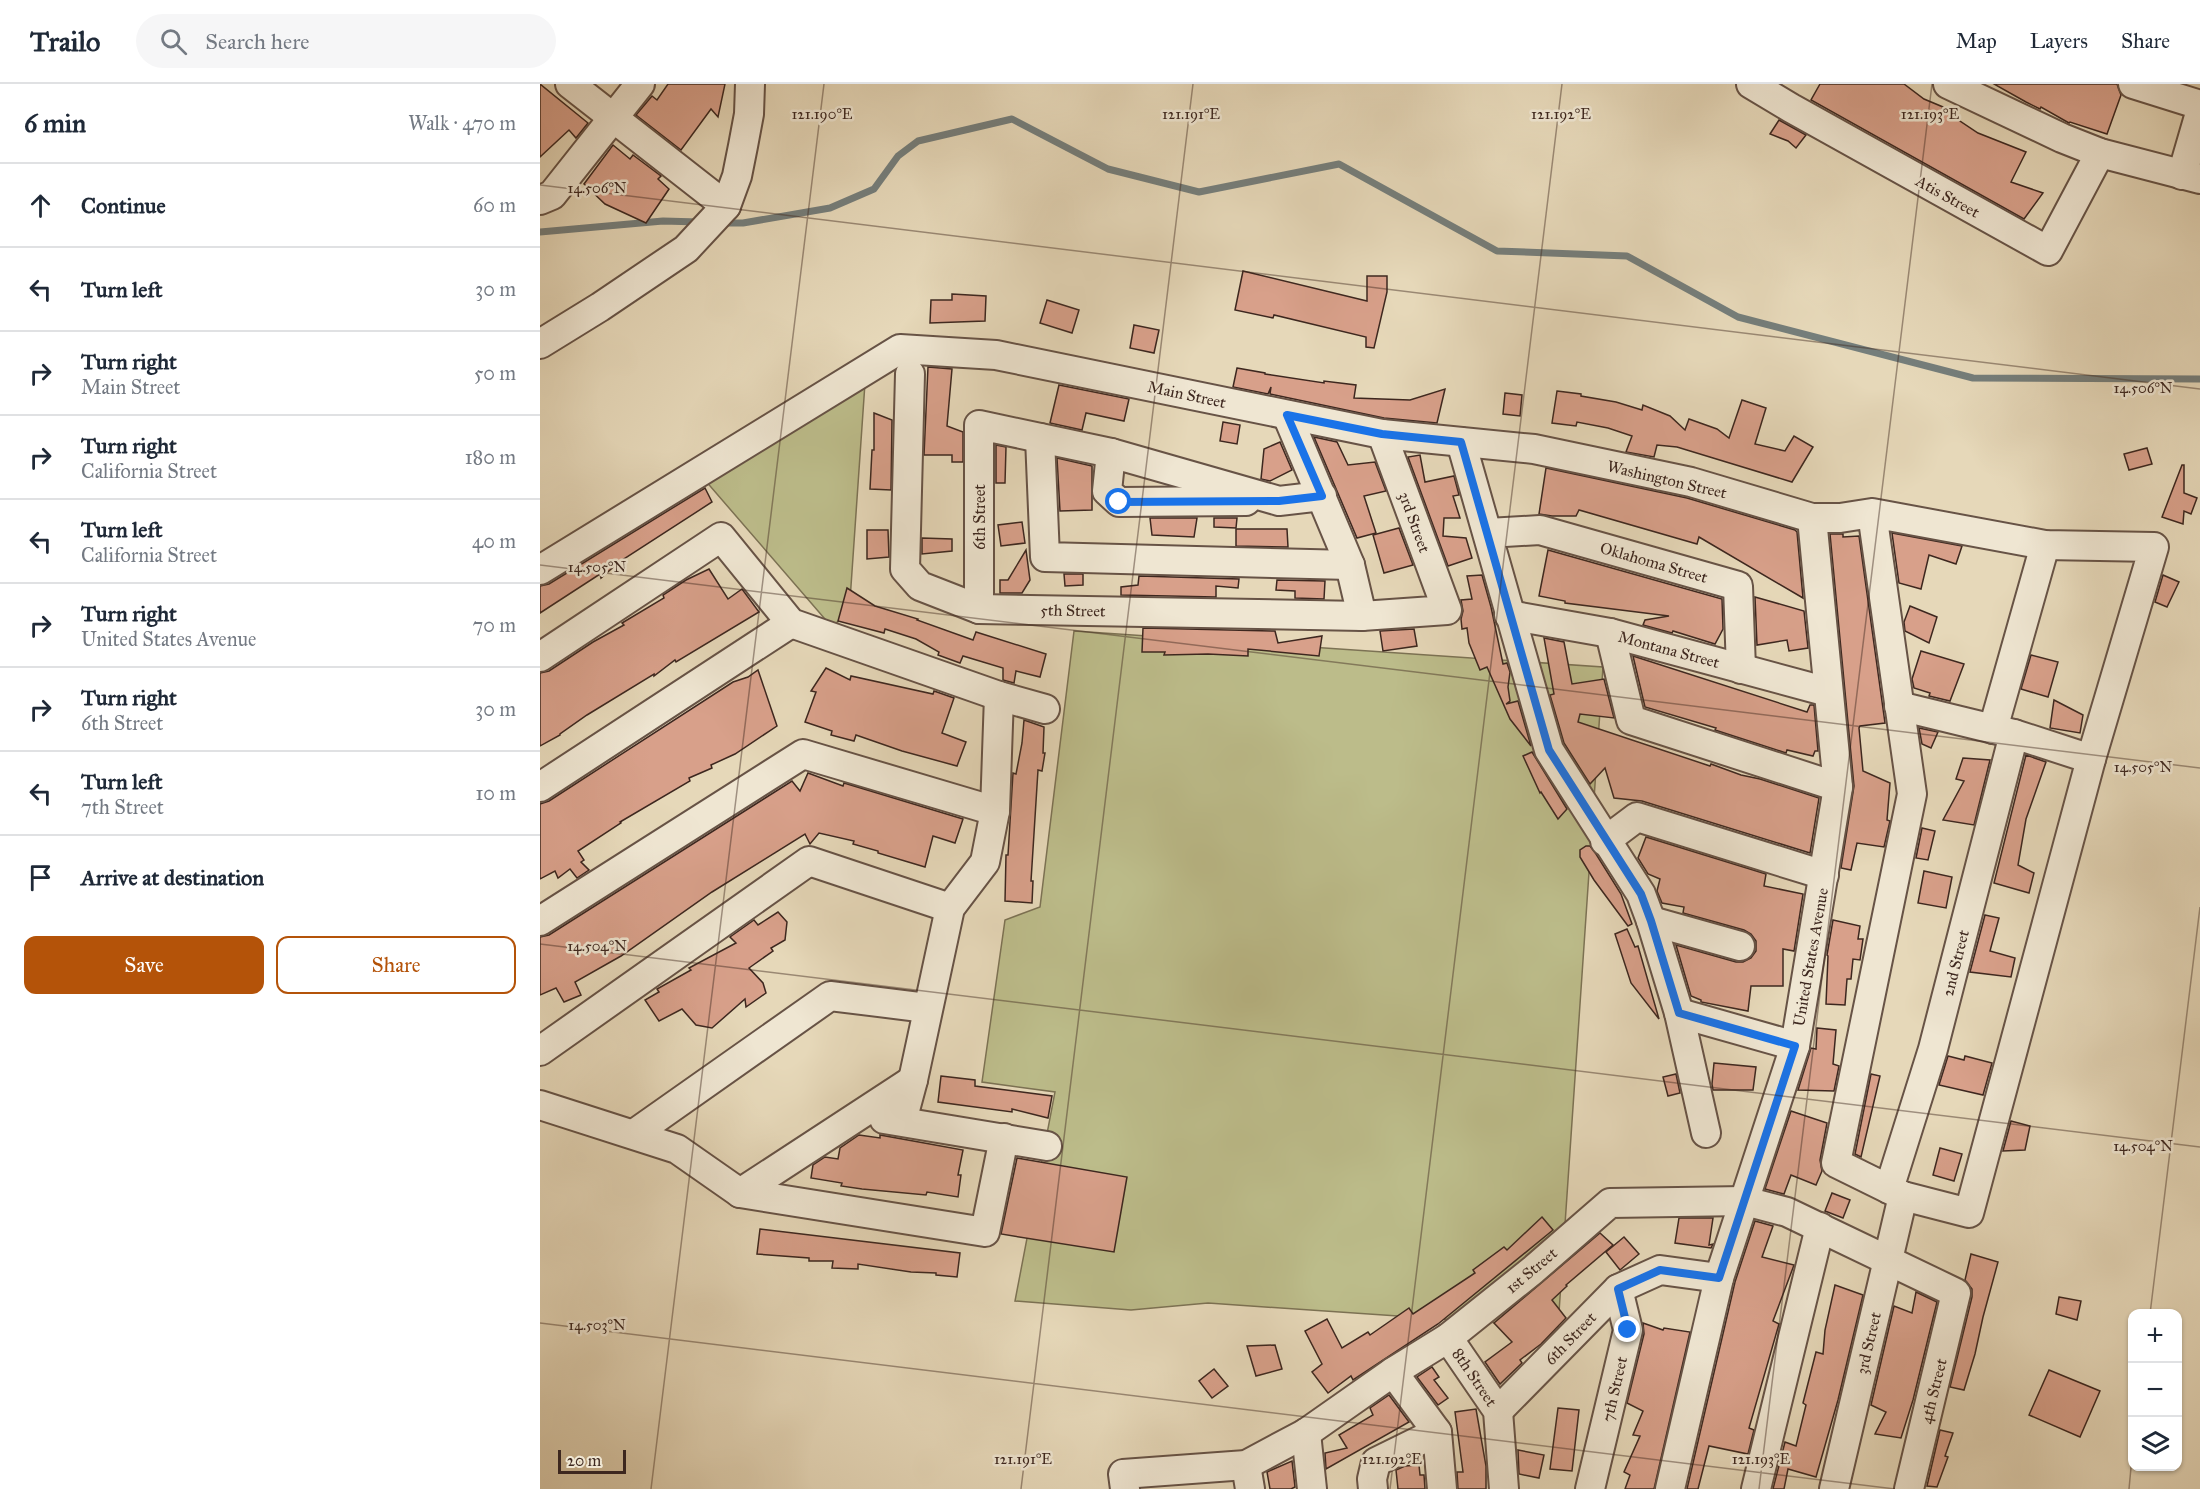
<!DOCTYPE html>
<meta charset="utf-8">
<style>
:root{--surface:#fff;--page:#f6f6f7;--text:#1f2937;--muted:#747a83;--line:#e0e1e3;--accent:#b45309}
body{margin:0;font-family:"IM FELL Great Primer",serif;background:var(--page);color:var(--text)}
.controls{position:absolute;right:18px;bottom:18px;display:grid;overflow:hidden;border-radius:12px;box-shadow:0 2px 4px #0004}
.controls button{width:54px;height:54px;display:grid;place-items:center;padding:0;border:0;border-bottom:2px solid var(--line);background:var(--surface);color:var(--text);font:30px sans-serif}
.scale{position:absolute;left:18px;bottom:15px;width:68px;box-sizing:border-box;padding-left:6px;border:3px solid #3d271f;border-top:0;font-size:16px;line-height:21px;white-space:nowrap;color:#3d271f;-webkit-text-stroke:4px #efe6d2;paint-order:stroke}
.stop{position:absolute;width:18px;height:18px;margin:-14px;border:4px solid #1a73e8;border-radius:50%;background:#fff}
.stop.end{background:#1a73e8;border-color:#fff;box-shadow:0 2px 6px #0008}
.list{margin:0;padding:0;list-style:none}
h2{display:flex;justify-content:space-between;align-items:center;height:78px;margin:0;padding:0 24px;font-size:26px}
h2 small{font-size:20px;font-weight:400;color:var(--muted)}
.list li{display:grid;grid-template-columns:39px 1fr auto;gap:18px;align-items:center;box-sizing:border-box;height:84px;padding:0 24px;border-top:2px solid var(--line)}
.list b{display:block;font-size:22px;white-space:nowrap}
.list p{margin:0;font-size:20px;white-space:nowrap;color:var(--muted)}
.list em{font-size:20px;font-style:normal;color:var(--muted)}
.actions{display:flex;gap:12px;padding:18px 24px}
.actions a{flex:1;padding:14px 0;border:2px solid var(--accent);border-radius:12px;text-align:center;font-size:21px;color:var(--accent)}
.actions .main{background:var(--accent);color:#fff}
.icon{flex:none;width:33px;height:33px;fill:none;stroke:currentColor;stroke-width:2;stroke-linecap:round;stroke-linejoin:round}
.map{position:relative;flex:none;width:1660px;height:1405px;overflow:hidden}
header{display:flex;align-items:center;gap:36px;box-sizing:border-box;height:84px;padding:0 30px;background:var(--surface);border-bottom:2px solid var(--line)}
header strong{font-size:28px}
nav{display:flex;gap:33px;margin-inline-start:auto;font-size:21px}
.search{width:420px;height:54px;background:var(--page);display:flex;align-items:center;gap:15px;box-sizing:border-box;padding:0 21px;border-radius:33px;color:var(--muted);font-size:22px}
main{display:flex}
aside{flex:1;background:var(--surface)}
.map>svg:first-child{display:block}
</style>
<header>
<strong>Trailo</strong>
<div class="search"><svg class="icon" aria-label="search" viewBox="0 0 24 24"><circle cx="10" cy="10" r="6"/><path d="M15 15l6 6"/></svg>Search here</div>
<nav><a>Map</a><a>Layers</a><a>Share</a></nav>
</header>
<main>
<aside>
<h2>6 min<small>Walk · 470 m</small></h2>
<ul class="list">
<li><svg class="icon" aria-label="ahead" viewBox="0 0 24 24"><path d="M12 20V5M6 11l6-6 6 6"/></svg><div><b>Continue</b></div><em>60 m</em></li>
<li><svg class="icon" aria-label="left" viewBox="0 0 24 24"><path d="M17 20v-9H6M10 6l-5 5 5 5"/></svg><div><b>Turn left</b></div><em>30 m</em></li>
<li><svg class="icon" aria-label="right" viewBox="0 0 24 24"><path d="M7 20v-9h11M14 6l5 5-5 5"/></svg><div><b>Turn right</b><p>Main Street</p></div><em>50 m</em></li>
<li><svg class="icon" aria-label="right" viewBox="0 0 24 24"><path d="M7 20v-9h11M14 6l5 5-5 5"/></svg><div><b>Turn right</b><p>California Street</p></div><em>180 m</em></li>
<li><svg class="icon" aria-label="left" viewBox="0 0 24 24"><path d="M17 20v-9H6M10 6l-5 5 5 5"/></svg><div><b>Turn left</b><p>California Street</p></div><em>40 m</em></li>
<li><svg class="icon" aria-label="right" viewBox="0 0 24 24"><path d="M7 20v-9h11M14 6l5 5-5 5"/></svg><div><b>Turn right</b><p>United States Avenue</p></div><em>70 m</em></li>
<li><svg class="icon" aria-label="right" viewBox="0 0 24 24"><path d="M7 20v-9h11M14 6l5 5-5 5"/></svg><div><b>Turn right</b><p>6th Street</p></div><em>30 m</em></li>
<li><svg class="icon" aria-label="left" viewBox="0 0 24 24"><path d="M17 20v-9H6M10 6l-5 5 5 5"/></svg><div><b>Turn left</b><p>7th Street</p></div><em>10 m</em></li>
<li><svg class="icon" aria-label="arrive" viewBox="0 0 24 24"><path d="M6 21V4h12l-3 4 3 4H6"/></svg><div><b>Arrive at destination</b></div></li>
</ul>
<div class="actions"><a class="main">Save</a><a>Share</a></div>
</aside>
<div class="map">
<svg width="1660" height="1405" viewBox="0 0 1660 1405">
<rect width="100%" height="100%" fill="#e6d8b9"/>
<filter id="stains"><feTurbulence type="fractalNoise" baseFrequency=".00333" numOctaves="4"/><feColorMatrix values="0 0 0 0 .2 0 0 0 0 .09 0 0 0 0 .02 0 0 0 .5 -.17"/></filter>
<radialGradient id="worn" r=".72"><stop offset=".6" stop-color="#630" stop-opacity="0"/><stop offset="1" stop-color="#630" stop-opacity=".3"/></radialGradient>
<g fill="#bcbc8a" stroke="#7c7254" stroke-width="1.5">
<path d="M325,299L309,531L291,542L164,395Z"/>
<path d="M534,547L1063,583L1018,1243L668,1219L591,1226L475,1217L515,1008L442,998L465,836L500,823Z"/>
</g>
<g fill="none" stroke-linecap="round" stroke-linejoin="round">
<g stroke="#757e7b" stroke-width="7">
<path d="M182,139H203L290,124L334,105L358,72L378,57L472,35L568,85L659,108L799,80L957,167L1087,172L1198,233L1433,294L1660,295"/>
<path d="M0,148L123,137L159,138"/>
</g>
</g>
<g fill="#d8a08a" stroke="#3d271f" stroke-width="1.5">
<path d="M0,0L48,39L36,54L29,46L0,73Z"/>
<path d="M128,0H185L178,33L171,25L141,66L96,31L112,12L117,16Z"/>
<path d="M1280,0H1364L1384,15L1403,23L1402,25L1438,49L1486,68L1471,98L1503,109L1484,135L1271,16Z"/>
<path d="M1454,0H1577L1581,11L1567,50L1530,38L1529,39L1501,23L1500,25L1486,18Z"/>
<path d="M1239,36L1266,51L1256,64L1248,57L1230,50Z"/>
<path d="M73,61L90,75L93,71L121,92L118,95L129,105L106,139L65,120L44,100Z"/>
<path d="M703,187L827,217V192H847V208L834,264L826,263V253L734,231L733,234L695,226Z"/>
<path d="M412,210L446,212L445,237L390,239L391,216H412Z"/>
<path d="M507,216L539,226L532,249L500,239Z"/>
<path d="M594,241L619,246L614,269L590,264Z"/>
<path d="M388,283L412,285L407,342L423,348V378H412V371H384Z"/>
<path d="M697,284L725,289V290L784,299V297L816,301L814,314L870,316L905,305L897,339L844,334L730,310L731,303L728,310L693,303Z"/>
<path d="M519,301L589,315L584,337L546,329L542,346L510,339Z"/>
<path d="M1017,307L1041,310V312L1076,318L1102,326L1103,321L1130,332L1145,346L1149,335L1177,345L1189,354L1202,316L1226,324L1215,360L1245,367L1254,352L1273,363L1252,398L1137,363L1117,361L1114,373L1086,368L1092,352L1068,344L1037,338L1036,342L1012,339Z"/>
<path d="M965,309L982,311L980,332L963,330Z"/>
<path d="M334,329L352,336L351,406L330,405L332,366H334Z"/>
<path d="M683,338L700,341L697,360L680,357Z"/>
<path d="M774,353L797,358L808,381L835,378L846,407L824,412L836,449L817,454Z"/>
<path d="M740,358L752,386L730,397L721,395L724,365Z"/>
<path d="M456,361L466,363L465,399H456Z"/>
<path d="M1607,364L1612,380L1589,386L1584,370Z"/>
<path d="M880,371L885,398L914,392L919,411L913,412L920,434H904L903,452L926,454L932,474L908,482L868,373Z"/>
<path d="M517,374L552,382V426L520,427Z"/>
<path d="M1642,381H1644V409L1657,414L1651,430L1644,427L1643,440L1622,433Z"/>
<path d="M1006,384L1147,414L1255,446L1257,448L1263,514L1159,453L1157,460L1039,426L1036,432H1012L999,430Z"/>
<path d="M165,404L172,418L79,478L61,494L60,490L0,529V502L9,500Z"/>
<path d="M610,434H657L654,453L612,451Z"/>
<path d="M674,434H697L696,444L674,443Z"/>
<path d="M482,438L485,459L461,462L458,441Z"/>
<path d="M859,444L873,481L844,489L833,451Z"/>
<path d="M696,445H747L748,463L696,462Z"/>
<path d="M327,446H348L349,473L327,475Z"/>
<path d="M1352,449L1422,462L1416,480L1389,471L1381,505L1359,499Z"/>
<path d="M1290,450H1303V453L1319,452L1345,639L1320,642L1319,644L1323,687L1350,699L1347,736L1350,737L1344,763L1317,759L1311,786L1301,784L1314,702Z"/>
<path d="M382,454L412,455V467L382,470Z"/>
<path d="M486,466L490,496L482,509H460V496H468Z"/>
<path d="M1008,466L1182,515L1183,545L1175,560L1133,547L1132,549L1103,541L1105,536L1129,532L1025,519V517L999,512Z"/>
<path d="M169,485L188,515L202,505L219,528L136,578L135,576L114,592V590L47,631L20,650V651L0,662V589L9,587L53,558L84,541L82,539L124,514L123,511L146,496Z"/>
<path d="M524,490H543V501L525,502Z"/>
<path d="M942,491L951,523L963,580L967,579L970,588L968,603L970,617L966,620L978,617L991,662L970,635L947,583L940,586L929,559L927,544L922,545L921,535L923,527L921,516L932,515L927,492Z"/>
<path d="M1623,491L1639,498L1627,523L1615,518Z"/>
<path d="M599,492L699,495L698,504L676,502V513L581,511V503L598,501Z"/>
<path d="M737,496L785,497L784,515L755,514V507L736,506Z"/>
<path d="M307,504L335,522L378,535L377,536L433,556L436,548L506,570L500,593L476,587L474,599L463,596V584L423,572L420,579L398,571L399,568L376,555L345,545L344,549L298,537Z"/>
<path d="M1215,513L1264,527L1268,564L1249,567L1247,556L1217,561Z"/>
<path d="M1370,522L1397,533L1389,559L1365,547L1364,538Z"/>
<path d="M603,544L735,547L738,559L782,552L779,572L708,565V572L668,570L624,571L625,568H602Z"/>
<path d="M874,545L877,562L843,567L840,547Z"/>
<path d="M1004,554L1024,558L1032,600L1064,595L1074,634L1040,630L1038,638L1170,682L1171,680L1201,691L1220,695L1279,714L1270,769L1102,717L1074,714L1065,684L1050,700L1024,659L1010,611L1014,610Z"/>
<path d="M1381,567L1424,580L1410,617L1389,612L1390,609L1374,604L1372,595Z"/>
<path d="M1491,571L1518,578L1508,613L1481,605Z"/>
<path d="M1093,572L1267,628L1270,621H1274L1278,667H1275L1273,672L1247,666L1246,669L1175,646L1176,644L1105,623Z"/>
<path d="M286,584L310,596L311,592L393,610L394,607L414,614L402,649L426,658L417,682L362,667L316,651L314,657L291,651L292,647L265,638L276,608L271,607Z"/>
<path d="M218,586L237,642L195,670L171,681L172,684L149,694L150,697L80,738L81,739L38,767L44,776L41,778L49,786L37,794L30,785L18,794L15,787L0,795V720L9,717L193,598L208,593Z"/>
<path d="M1514,616L1543,631L1540,649L1510,644Z"/>
<path d="M484,636L504,643L503,669H505L502,687L498,686L491,797H493L492,819L465,817L466,771H468L473,689L476,690L482,659Z"/>
<path d="M1379,644L1398,648L1391,664L1382,660Z"/>
<path d="M992,668L1027,725L1018,735L1001,708L1000,709L983,672Z"/>
<path d="M1486,671L1506,678L1486,735L1478,781L1494,789L1489,809L1454,799Z"/>
<path d="M1423,674L1450,676L1434,741L1403,736L1424,697L1416,695Z"/>
<path d="M268,689L303,702L304,699L423,735L415,759L393,752L385,783L338,769V767L313,760L314,757L279,749L270,760L265,750L172,808L81,872L35,898L41,911L24,918L16,904L0,911V853L9,851L252,697L260,707Z"/>
<path d="M1382,744L1395,747L1388,776L1376,774Z"/>
<path d="M1106,753L1226,790L1224,802L1263,810L1254,867L1243,865V902H1211L1208,927L1161,918V916L1151,912L1136,861L1196,878H1203L1211,874L1216,867V857L1211,850L1204,846L1143,829L1144,823L1122,819L1117,807L1120,795L1108,790L1098,774Z"/>
<path d="M1046,762H1050L1056,770L1081,810L1092,840L1088,842L1054,796L1040,773V766Z"/>
<path d="M1384,787L1412,793L1406,824L1378,819Z"/>
<path d="M238,828L247,838L245,856L231,864L233,867L209,884L223,899L226,909L206,923L205,915L172,944L156,941L142,925L119,937L105,916L119,908L117,905L151,886L149,884L196,859L190,853L214,836L218,841Z"/>
<path d="M1445,831L1459,834L1450,867L1475,874L1471,893L1430,888Z"/>
<path d="M1293,836L1320,842L1318,855H1323L1320,876L1313,875L1311,895H1307L1305,921L1286,920L1288,872L1287,871Z"/>
<path d="M1087,845L1095,863L1098,862L1119,935L1091,899L1075,850Z"/>
<path d="M1277,944L1296,946L1293,980L1299,982L1294,1007L1258,1006L1271,964L1276,965Z"/>
<path d="M1408,972L1424,976L1425,972L1452,979L1443,1011L1399,1001Z"/>
<path d="M1174,979L1216,983L1213,1006H1173L1172,1000Z"/>
<path d="M1136,990L1140,1009L1128,1012L1123,993Z"/>
<path d="M1331,990L1340,992L1321,1073L1315,1070Z"/>
<path d="M401,992L435,996V1002L512,1012L508,1034L472,1025V1028L398,1018Z"/>
<path d="M1251,1027L1287,1039L1280,1076L1282,1087L1276,1101L1251,1091L1244,1110L1225,1105Z"/>
<path d="M1471,1037L1490,1042L1485,1066L1463,1067Z"/>
<path d="M319,1051L340,1054V1051L423,1066L418,1091H421L418,1113L387,1108L386,1111L322,1105L301,1102L302,1099L271,1094L273,1081L285,1073L298,1075L300,1064Z"/>
<path d="M1400,1064L1422,1070L1414,1097L1393,1091Z"/>
<path d="M477,1074L587,1093L574,1168L461,1150Z"/>
<path d="M1292,1109L1310,1116L1303,1134L1285,1127Z"/>
<path d="M1002,1133L1013,1146L898,1240L813,1296L811,1292L788,1309L772,1288L782,1280L765,1247L787,1235L802,1264L828,1248L830,1251L869,1224L873,1230L935,1189L933,1186L964,1163L967,1166Z"/>
<path d="M1139,1134H1173L1169,1161L1173,1160L1171,1164L1135,1159Z"/>
<path d="M1215,1137L1233,1142L1222,1173L1254,1181L1233,1237L1239,1240L1209,1344L1214,1346L1208,1370L1169,1362L1158,1405H1147L1195,1198Z"/>
<path d="M220,1145L420,1169L417,1193L396,1191V1189L371,1188L318,1180V1185L292,1184L293,1177H269V1174L217,1170Z"/>
<path d="M1060,1149L1073,1161L1026,1201L1027,1202L1012,1216L1026,1234L1001,1260L980,1276L982,1279L960,1300L945,1278L972,1258L954,1239Z"/>
<path d="M1084,1153L1099,1170L1080,1186L1066,1168Z"/>
<path d="M1431,1170L1458,1178L1443,1233L1435,1270L1424,1306L1410,1303L1432,1213V1205L1425,1196Z"/>
<path d="M1295,1201L1323,1211L1298,1316L1276,1393L1248,1385L1244,1405H1233L1245,1358L1256,1362L1266,1321L1263,1319L1276,1268L1283,1270L1285,1246Z"/>
<path d="M1376,1208L1397,1218L1373,1316L1361,1354L1335,1350L1346,1328L1331,1321L1354,1222L1372,1229Z"/>
<path d="M1519,1213L1541,1217L1537,1236L1516,1230Z"/>
<path d="M1103,1239L1123,1246L1124,1244L1150,1248L1114,1405H1085L1090,1391L1084,1388L1100,1352L1093,1351L1103,1327L1087,1319L1104,1250Z"/>
<path d="M735,1261L742,1285L716,1292L707,1262Z"/>
<path d="M892,1283L899,1293L894,1296L908,1314L898,1321L877,1293Z"/>
<path d="M674,1285L688,1302L672,1314L659,1297Z"/>
<path d="M1509,1286L1560,1307L1540,1353L1489,1331Z"/>
<path d="M849,1311L869,1338L786,1385L785,1369L807,1364L799,1351L833,1331L830,1324Z"/>
<path d="M1018,1324L1039,1326L1032,1387L1010,1385Z"/>
<path d="M936,1325L946,1382V1405H918L917,1388H923L915,1328Z"/>
<path d="M1400,1346L1413,1349L1405,1372L1408,1373L1397,1403L1387,1402Z"/>
<path d="M978,1366L1004,1371L999,1394L979,1390Z"/>
<path d="M752,1377L755,1403L751,1405H730L727,1388Z"/>
<path d="M879,1381L880,1391H884L885,1405H858L856,1386L865,1382Z"/>
</g>
<g fill="none" stroke-linecap="round" stroke-linejoin="round">
<defs>
<g id="minor">
<path d="M30,0L186,122"/>
<path d="M1211,0L1251,24L1508,167L1560,69"/>
<path d="M1408,0L1522,54L1560,69L1660,95"/>
<path d="M1593,0L1660,21"/>
<path d="M1642,91L1660,29"/>
<path d="M0,116L12,111L100,0"/>
<path d="M0,260L60,223L146,165L186,122L197,92L203,62L209,30L210,0"/>
<path d="M370,290L365,485L380,502L439,525L822,532L907,526L842,350"/>
<path d="M747,331L810,481L822,532"/>
<path d="M500,354L505,473L810,481"/>
<path d="M921,358L1009,666L1101,810L1111,837L1139,929L1166,1049"/>
<path d="M571,369L567,407L579,418L706,417"/>
<path d="M948,449L1000,446L1198,502L1201,585"/>
<path d="M0,486L360,265L456,271L842,350L994,365L1151,398L1272,434H1300L1332,429L1505,461L1614,463L1551,675L1429,1129L1363,1112L1296,1079L1372,710L1332,429"/>
<path d="M439,525V341L571,369L739,417L782,412"/>
<path d="M969,531L1070,549L1288,608"/>
<path d="M1070,549L1091,636L1298,703"/>
<path d="M0,573L181,453L251,539L459,612L505,625"/>
<path d="M1359,622L1474,650L1551,675"/>
<path d="M1453,645L1505,461"/>
<path d="M0,703L251,539"/>
<path d="M1065,757L1097,733L1284,791"/>
<path d="M0,837L263,670L455,727"/>
<path d="M1111,837L1200,862"/>
<path d="M1139,929L1255,962"/>
<path d="M0,967L269,777L410,824"/>
<path d="M0,1021L137,1065L200,1109L445,1148L464,1054"/>
<path d="M344,1035L507,1062"/>
<path d="M362,1037L373,996L410,824L445,778L455,727L459,612"/>
<path d="M94,1050L290,912L387,924"/>
<path d="M1349,1105L1393,965L1474,650"/>
<path d="M200,1109L373,996"/>
<path d="M908,1254L958,1327L964,1405"/>
<path d="M853,1288L897,1348L902,1405"/>
<path d="M958,1327L1078,1205L1120,1186L1179,1194"/>
<path d="M766,1349L772,1405"/>
<path d="M706,1381L710,1405"/>
<path d="M585,1405L583,1390L706,1381L766,1349L853,1288L908,1254L993,1186L1070,1119L1205,1117L1247,1128L1416,1209L1369,1405"/>
<path d="M833,1405L832,1395L836,1378L897,1348"/>
<path d="M1050,1405L1088,1246L1078,1205"/>
<path d="M1130,1405L1179,1194L1255,962L1298,703L1272,434"/>
<path d="M1216,1405L1280,1143"/>
<path d="M1294,1405L1363,1112"/>
</g>
</defs>
<use href="#minor" stroke="#675346" stroke-width="32"/>
<use href="#minor" stroke="#efe6d2" stroke-width="28"/>
</g>
<g fill="none" stroke-linecap="round" stroke-linejoin="round">
<path stroke="#1a73e8" stroke-width="8" d="M579,418L739,417L782,412L747,331L842,350L921,358L1009,666L1101,810L1111,837L1139,929L1255,962L1179,1194L1120,1186L1078,1205L1088,1246"/>
</g>
<path fill="none" stroke="#3d271f" stroke-width="1.5" stroke-opacity="0.45" d="M0,101L1660,305M0,481L1660,684M0,860L1660,1063M1610,1230L1660,823M0,1239L1355,1405M111,1405L284,0M481,1405L653,0M850,1405L1022,0M1219,1405L1392,0M1589,1405L1592,1373"/>
<g text-anchor="middle" stroke-width="5" stroke-linejoin="round" paint-order="stroke">
<g font-size="16" fill="#3d271f" stroke="#efe6d2">
<text transform="translate(1408 112) rotate(29)" y="6">Atis Street</text>
<text transform="translate(647 310) rotate(12)" y="6">Main Street</text>
<text transform="translate(1127 395) rotate(13)" y="6">Washington Street</text>
<text transform="translate(439 433) rotate(-90)" y="6">6th Street</text>
<text transform="translate(875 438) rotate(70)" y="6">3rd Street</text>
<text transform="translate(1114 478) rotate(16)" y="6">Oklahoma Street</text>
<text transform="translate(533 526) rotate(1)" y="6">5th Street</text>
<text transform="translate(1129 565) rotate(15)" y="6">Montana Street</text>
<text transform="translate(1270 873) rotate(-80)" y="6">United States Avenue</text>
<text transform="translate(1415 879) rotate(-76)" y="6">2nd Street</text>
<text transform="translate(991 1186) rotate(-40)" y="6">1st Street</text>
<text transform="translate(1030 1254) rotate(-46)" y="6">6th Street</text>
<text transform="translate(1328 1259) rotate(-77)" y="6">3rd Street</text>
<text transform="translate(935 1293) rotate(56)" y="6">8th Street</text>
<text transform="translate(1074 1305) rotate(-77)" y="6">7th Street</text>
<text transform="translate(1393 1307) rotate(-76)" y="6">4th Street</text>
</g>
</g>
<g font-size="15" text-anchor="middle" fill="#3d271f" stroke="#efe6d2" stroke-width="5" stroke-linejoin="round" paint-order="stroke">
<text x="282" y="35">121.190°E</text>
<text x="651" y="35">121.191°E</text>
<text x="1021" y="35">121.192°E</text>
<text x="1390" y="35">121.193°E</text>
<text x="57" y="109">14.506°N</text>
<text x="1603" y="309">14.506°N</text>
<text x="57" y="488">14.505°N</text>
<text x="1603" y="688">14.505°N</text>
<text x="57" y="867">14.504°N</text>
<text x="1603" y="1067">14.504°N</text>
<text x="57" y="1246">14.503°N</text>
<text x="483" y="1380">121.191°E</text>
<text x="852" y="1380">121.192°E</text>
<text x="1221" y="1380">121.193°E</text>
</g>
<rect width="100%" height="100%" filter="url(#stains)"/>
<rect width="100%" height="100%" fill="url(#worn)"/>
</svg>
<div class="controls">
<button>+</button>
<button>−</button>
<button><svg class="icon" aria-label="layers" viewBox="0 0 24 24"><path d="M12 4l9 5-9 5-9-5zM3 14l9 5 9-5"/></svg></button>
</div>
<div class="scale">20 m</div>
<div class="stop" style="left:579px;top:418px"></div>
<div class="stop end" style="left:1088px;top:1246px"></div>
</div>
</main>
